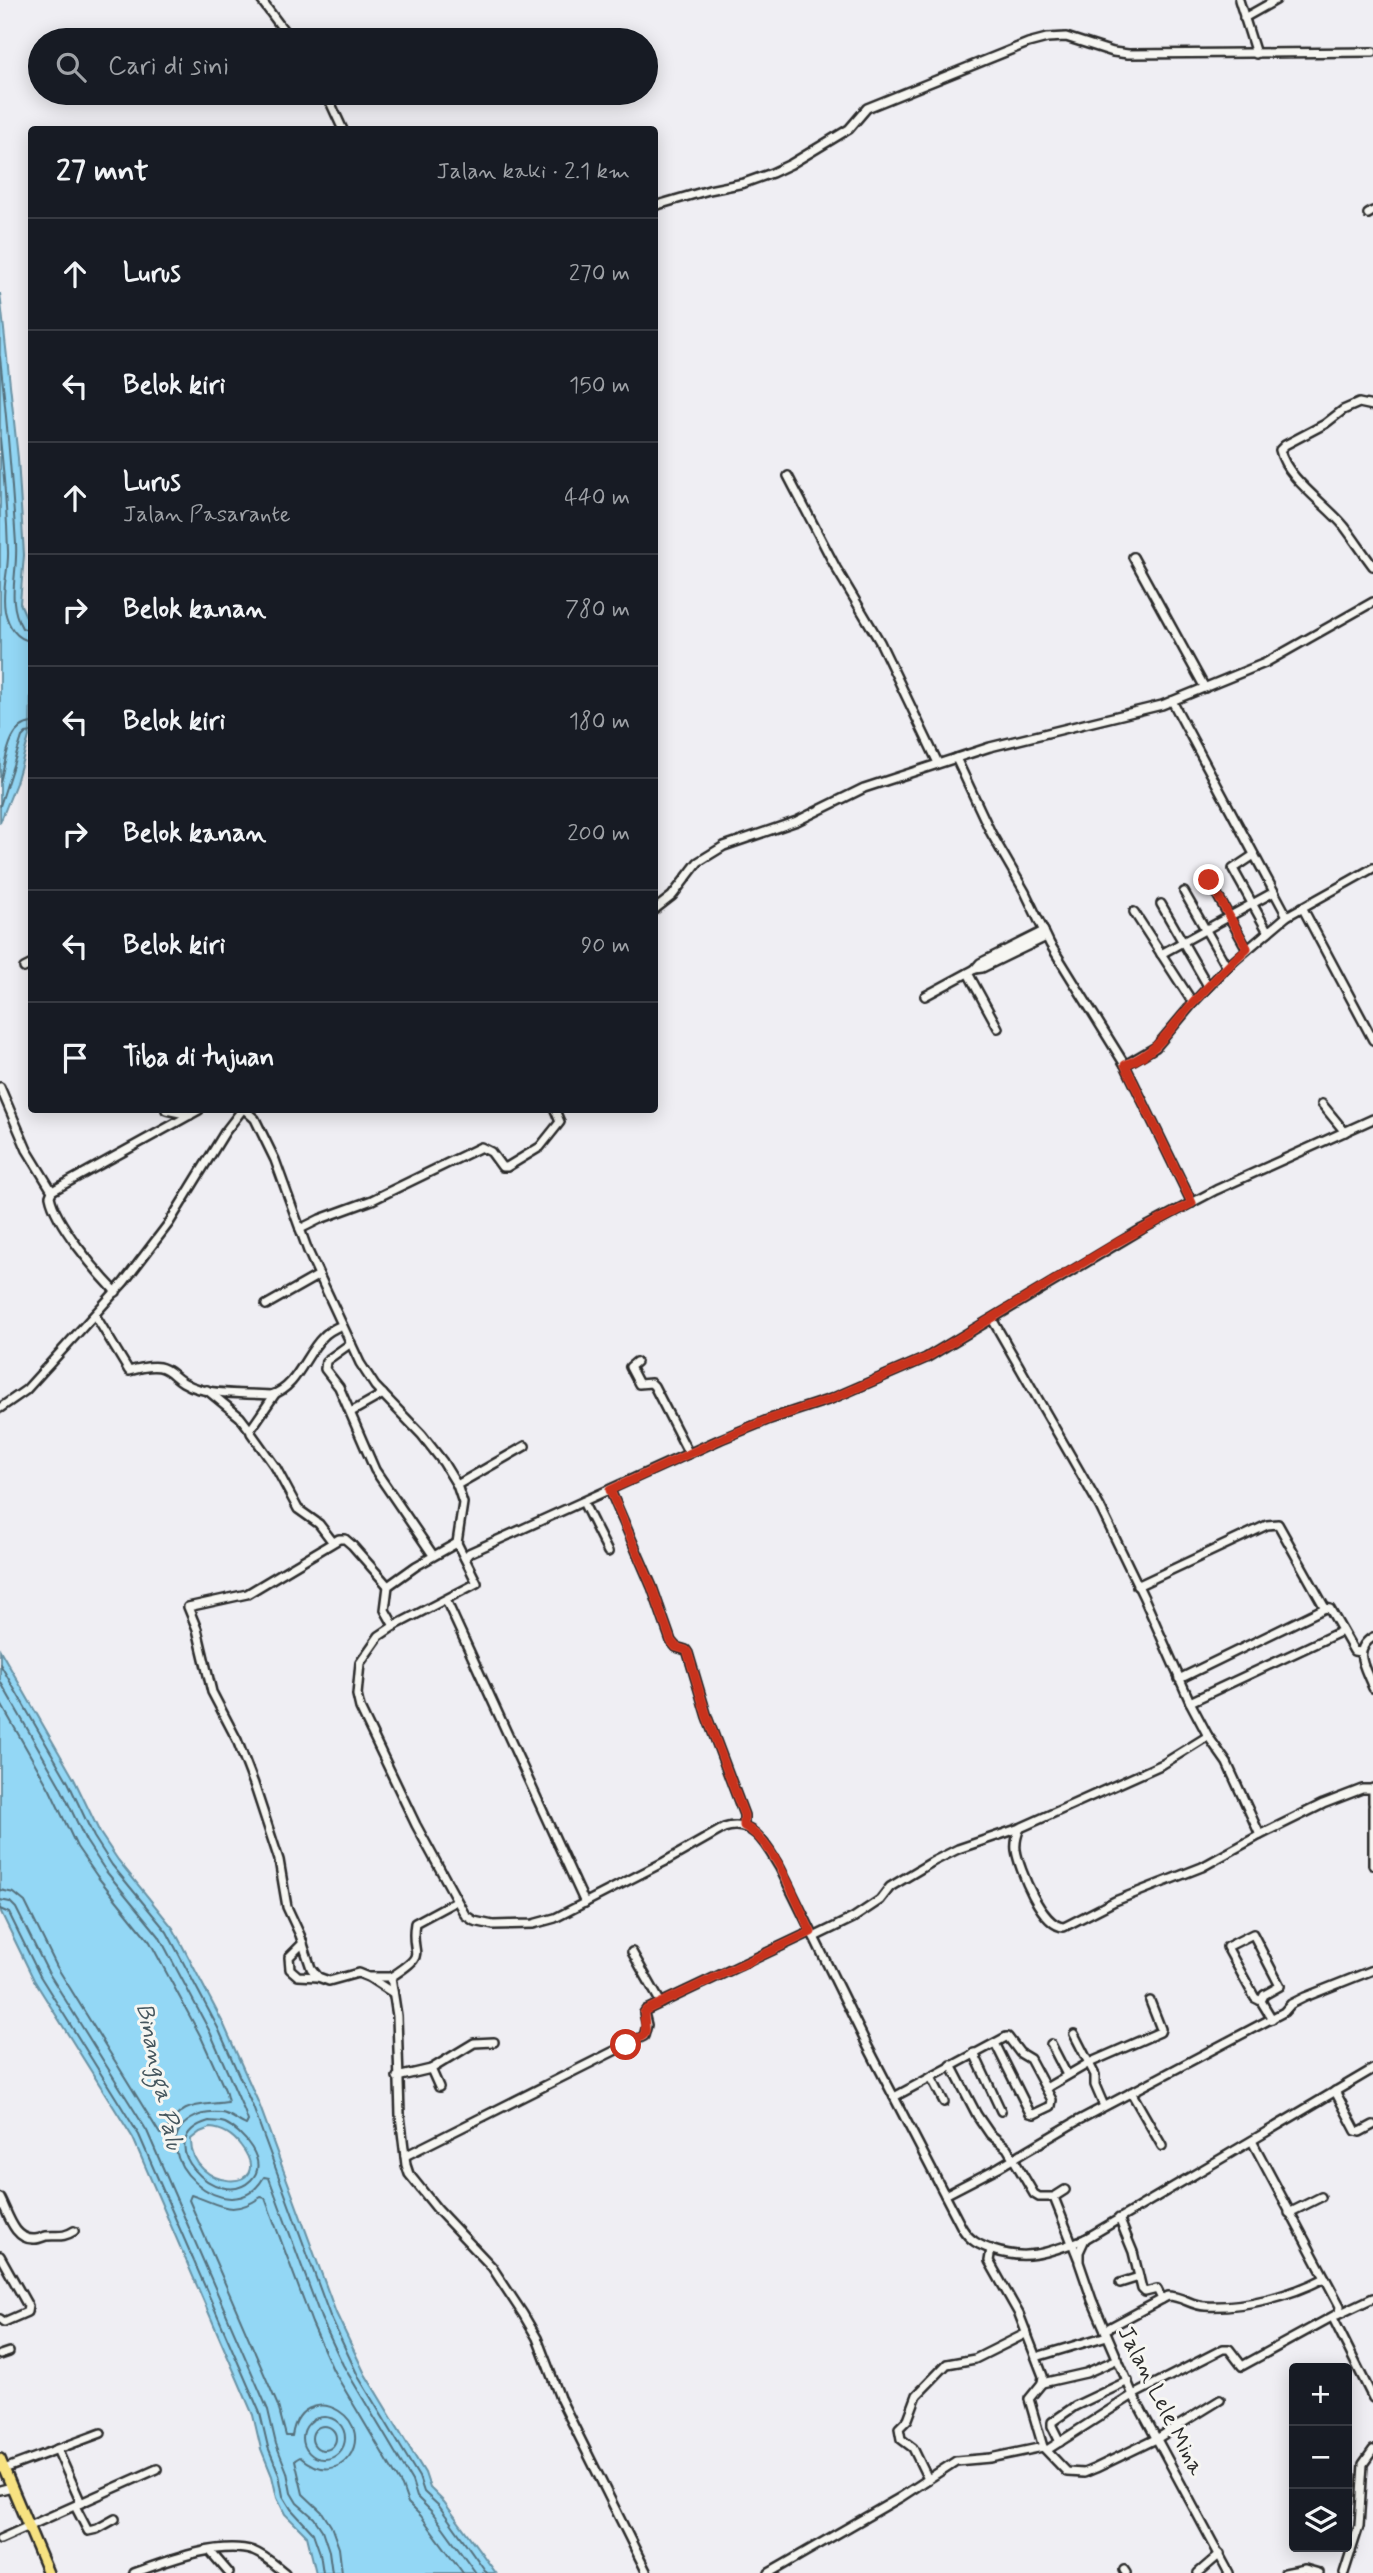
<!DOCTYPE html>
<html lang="id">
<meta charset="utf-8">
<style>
:root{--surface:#171b24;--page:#20242c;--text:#f1f3f6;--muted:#9ea1a6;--line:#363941}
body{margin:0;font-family:Mynerve,sans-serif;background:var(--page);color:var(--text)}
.controls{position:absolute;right:21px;bottom:21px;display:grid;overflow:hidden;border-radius:7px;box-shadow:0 4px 18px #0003}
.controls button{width:63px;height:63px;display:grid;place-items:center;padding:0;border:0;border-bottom:2px solid var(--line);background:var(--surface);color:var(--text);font:35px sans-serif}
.stop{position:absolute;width:21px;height:21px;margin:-16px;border:5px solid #c8321e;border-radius:50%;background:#fff}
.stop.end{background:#c8321e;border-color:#fff;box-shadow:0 2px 7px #0008}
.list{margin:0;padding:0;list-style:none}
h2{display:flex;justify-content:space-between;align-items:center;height:91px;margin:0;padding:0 28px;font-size:30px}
h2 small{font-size:23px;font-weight:400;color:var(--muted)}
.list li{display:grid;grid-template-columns:46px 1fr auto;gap:21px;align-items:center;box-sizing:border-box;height:112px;padding:0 28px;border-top:2px solid var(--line)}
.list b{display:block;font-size:26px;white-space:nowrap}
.list p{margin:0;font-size:23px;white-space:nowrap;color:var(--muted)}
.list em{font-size:23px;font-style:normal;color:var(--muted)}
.icon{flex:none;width:38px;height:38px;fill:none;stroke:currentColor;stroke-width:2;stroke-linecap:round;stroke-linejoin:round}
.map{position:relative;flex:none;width:1373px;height:2573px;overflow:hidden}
.search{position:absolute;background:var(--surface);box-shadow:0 4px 18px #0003;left:28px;top:28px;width:630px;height:77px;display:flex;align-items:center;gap:18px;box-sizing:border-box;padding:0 24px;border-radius:38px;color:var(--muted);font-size:26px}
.panel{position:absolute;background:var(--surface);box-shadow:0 4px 18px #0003;left:28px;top:126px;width:630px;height:987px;border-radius:7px}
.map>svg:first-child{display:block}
</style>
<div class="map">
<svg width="1373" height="2573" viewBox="0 0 1373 2573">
<rect width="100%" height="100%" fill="#efeef3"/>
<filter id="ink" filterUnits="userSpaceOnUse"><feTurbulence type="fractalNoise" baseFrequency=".0143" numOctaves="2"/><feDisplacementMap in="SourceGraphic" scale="14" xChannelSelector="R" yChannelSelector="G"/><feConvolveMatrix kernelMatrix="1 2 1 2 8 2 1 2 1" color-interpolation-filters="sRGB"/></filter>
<g filter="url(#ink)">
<g fill="#93d7f5" stroke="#6992a4" stroke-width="2" fill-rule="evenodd">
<path d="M0,293L18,458L24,555L20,603L32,630L30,733L16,783L0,823Z"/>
<path d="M0,1650L74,1779L100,1833L118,1860L173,1928L224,2025L259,2104L336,2313L365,2374L425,2473L430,2488L444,2502L496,2573H316L307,2536L285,2514L277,2498L272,2476L261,2449L253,2415L133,2138L34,1980L0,1910ZM210,2128C224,2129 233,2135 241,2146C278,2194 189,2192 191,2139L200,2132Z"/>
</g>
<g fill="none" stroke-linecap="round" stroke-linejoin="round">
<g stroke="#55707c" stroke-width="2">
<path d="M0,357C7,420 12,482 16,544C18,575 6,599 22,628L32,632"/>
<path d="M0,438C4,475 7,514 8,551C9,571 1,590 5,611C8,625 16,640 32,641"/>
<path d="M0,782C6,763 7,725 32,723"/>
<path d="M0,806L22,737L26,733L32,732"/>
<path d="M0,1664L68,1782L94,1837L112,1865L167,1932L218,2028L253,2107L330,2316L359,2378L419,2477L424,2492L439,2506L487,2573"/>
<path d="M0,1681L60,1786L86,1841L105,1870L159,1936L210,2032L244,2110L248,2121L246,2125C238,2122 231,2114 222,2113C211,2112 200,2113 191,2119C140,2149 229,2238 264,2177L269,2178L321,2318L343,2365L412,2481L417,2497L432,2512L476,2573"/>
<path d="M0,1702L50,1790L77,1847L97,1876L150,1942L201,2037L225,2090L228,2102C199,2106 179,2101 165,2134H160L57,1967L25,1902L14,1893L0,1890"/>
<path d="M0,1900L10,1902L16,1908L48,1972L147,2131L268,2410L276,2444L287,2472L291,2493L297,2503L314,2518L322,2530L329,2551L332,2573"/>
<path d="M0,1909L9,1913L40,1976L139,2135L260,2413L268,2447L279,2474L283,2496L291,2509L313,2533L320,2553L323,2573"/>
<path d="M209,2121C215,2122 220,2121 225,2123C242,2131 270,2162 251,2180C218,2213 147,2139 209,2121Z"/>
<circle cx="324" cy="2438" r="21"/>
<circle cx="324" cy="2438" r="12"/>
<path d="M342,2573L339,2548L331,2526L322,2512L303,2494L295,2460L300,2457C341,2493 377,2435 339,2411C331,2406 322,2404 313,2407C299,2411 294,2423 292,2436H286L278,2406L189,2200L191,2195C220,2204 230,2218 261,2197L265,2198L312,2323L333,2370L402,2486L408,2503L421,2516L463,2573"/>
</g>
<defs>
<g id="minor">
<path d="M261,0L291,40"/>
<path d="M1239,0L1256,54"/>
<path d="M1244,18L1276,0"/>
<path d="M326,93L343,130"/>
<path d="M654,206L709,190L744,183L772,173L791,164L849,129L867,108L1028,43L1047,38L1066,37L1113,52L1128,54L1373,52"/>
<path d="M1368,214L1373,211"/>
<path d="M1373,406L1359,403L1343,410L1325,424L1285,445L1280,450C1286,478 1326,504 1344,526C1354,539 1363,553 1373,566"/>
<path d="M788,476L836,568L880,642L938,763"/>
<path d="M1133,557L1205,688"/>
<path d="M1172,701L1287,916"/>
<path d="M956,758L991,833L1025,892L1050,944L1125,1065L1192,1203"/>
<path d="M1254,855L1233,869L1268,932"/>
<path d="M1209,880L1247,949"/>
<path d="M1184,892L1227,967"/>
<path d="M1161,904L1208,986"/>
<path d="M1302,907L1373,1040"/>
<path d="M654,910L672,896L698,862L724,846L797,821L864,788L990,747L1162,705L1265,663L1373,602"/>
<path d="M1134,912L1193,1003"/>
<path d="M1161,954L1274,892"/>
<path d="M24,968L32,964"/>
<path d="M975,969L980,963L1044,931"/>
<path d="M968,973L998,1028"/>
<path d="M925,996L975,969L982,968L1046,937"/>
<path d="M1125,1065L1156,1047L1193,1003L1227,967L1287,916L1373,868"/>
<path d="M0,1087L27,1150L52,1191L50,1196C55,1223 96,1271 116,1292"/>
<path d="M1322,1104L1345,1132"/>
<path d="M166,1110L190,1115"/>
<path d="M245,1110L255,1119L275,1160L308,1251L360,1363L375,1386L422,1435L443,1462L457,1485L463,1503L457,1543L477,1583L394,1626L379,1636L360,1663L357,1695L360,1708L416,1825L465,1915L474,1921L493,1925L533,1924L555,1918L664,1862L724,1828C754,1818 767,1847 780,1868L868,2047L962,2228C970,2241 979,2245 993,2250C1029,2262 1051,2251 1085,2239L1373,2069"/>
<path d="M52,1191L199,1110"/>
<path d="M300,1229L320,1219L372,1200L481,1147L491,1152L502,1167H507L540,1147L560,1122L555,1110"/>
<path d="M266,1305L319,1275"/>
<path d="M95,1315L129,1371C177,1357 163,1379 199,1389C221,1395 248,1393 271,1395C297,1388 305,1354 323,1337C328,1331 335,1328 342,1325"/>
<path d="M992,1319L1100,1507L1144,1598L1190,1702L1208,1736L1227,1763L1260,1835"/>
<path d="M351,1343L326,1361L325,1369L339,1387L375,1470L433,1555"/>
<path d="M636,1362L630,1367L639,1384L651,1383L654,1386L689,1454"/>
<path d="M207,1390L240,1417L250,1430"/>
<path d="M275,1394L251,1429V1433L276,1468L298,1509L319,1524L332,1541"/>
<path d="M0,1408L26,1390L124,1282L169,1223L225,1132L242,1110"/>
<path d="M351,1412L383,1394"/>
<path d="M457,1485L525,1446"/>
<path d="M610,1490L652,1587L671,1641L676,1647L686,1650L688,1653L707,1717L744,1815V1826"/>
<path d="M583,1502L608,1552"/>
<path d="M465,1558L469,1553L721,1439L770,1419L831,1399L926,1358L1142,1229L1216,1190L1373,1119"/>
<path d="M388,1586L352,1545L345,1539H339L247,1594L188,1607L197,1629L212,1692L237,1740L254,1784L279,1860L287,1907L300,1935L311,1968L318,1977L329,1981L358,1973L368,1977H391"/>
<path d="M1137,1586L1267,1525L1278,1524L1325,1608"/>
<path d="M446,1600L585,1903"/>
<path d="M394,1626L385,1610L388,1586L416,1566L457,1543"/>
<path d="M1373,1637C1351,1650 1366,1669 1373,1688"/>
<path d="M1179,1679L1325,1608L1330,1609L1354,1651L1360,1652"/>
<path d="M1190,1702L1342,1631"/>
<path d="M1373,1788V1803"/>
<path d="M1373,1807V1865"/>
<path d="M1020,1828C1017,1835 1015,1842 1016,1850C1019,1869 1042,1927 1064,1927L1115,1901L1202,1867L1260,1835L1323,1804L1362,1789H1373"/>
<path d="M456,1901L415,1923C409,1958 431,1951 391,1977L397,2016L400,2115L406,2165L409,2174L438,2210L492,2267L523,2314L537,2338L560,2398L647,2573"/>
<path d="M814,1937L853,1918L880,1900L890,1887L932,1862L958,1849L1020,1828L1163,1764L1208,1736"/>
<path d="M303,1943L289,1957L290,1969L298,1976L318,1977"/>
<path d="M632,1952L661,2003"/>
<path d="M370,1978L393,1993"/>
<path d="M1261,2001L1264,1995L1280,1986L1253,1934L1227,1947L1255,1998L1261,2001L1272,2019"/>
<path d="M1074,2034L1095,2075V2085L1104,2106"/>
<path d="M1051,2044L1067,2075"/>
<path d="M974,2053L1001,2111"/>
<path d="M951,2065L977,2115L990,2134L1007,2148L1034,2194L1039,2197H1054"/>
<path d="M431,2069L439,2087"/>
<path d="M397,2077L431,2069L474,2043L494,2042"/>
<path d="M931,2077L944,2102"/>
<path d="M1046,2088L1089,2063L1160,2032L1161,2029L1150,2001"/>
<path d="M1335,2091L1356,2131L1360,2132L1373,2125"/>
<path d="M1131,2092L1162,2146"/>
<path d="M894,2097L1006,2037H1008L1020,2053L1030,2059L1052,2100L1051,2106L1034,2114L1030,2113L995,2043"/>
<path d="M405,2156L644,2036L647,2025L644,2013L646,2010L811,1932"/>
<path d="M1065,2190L1054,2197L1055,2200L1078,2258"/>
<path d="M945,2195L999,2167L1077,2121L1284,2012L1291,2004L1305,1997L1373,1970"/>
<path d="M0,2198C8,2213 14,2241 35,2239C39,2239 43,2237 46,2236C58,2235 63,2238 74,2231"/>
<path d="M1289,2213L1321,2197"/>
<path d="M1119,2218L1133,2252L1142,2289L1145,2292L1157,2289L1162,2299"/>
<path d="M1085,2239L1079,2252V2262L1092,2300L1133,2395L1229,2573"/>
<path d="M991,2249L989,2261L1019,2314L1043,2376L1042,2383L1029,2399L1043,2447L1067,2472L1084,2473L1096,2468L1158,2438L1220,2400"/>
<path d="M0,2256L28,2306L27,2312L4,2322L0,2319"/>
<path d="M1120,2283L1139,2277"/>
<path d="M1337,2315L1373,2298"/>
<path d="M1333,2318L1373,2398"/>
<path d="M1105,2330L1168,2296C1182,2296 1192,2306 1205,2306C1245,2308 1290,2296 1325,2278"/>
<path d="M0,2355L9,2352"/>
<path d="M1036,2357L1107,2336"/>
<path d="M1042,2383L1086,2373L1118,2359"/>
<path d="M1060,2442L1052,2426V2422L1075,2406L1128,2381"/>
<path d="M57,2449L81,2503"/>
<path d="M1047,2450L1133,2395L1223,2349H1229L1242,2366L1339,2313L1340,2306L1252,2141"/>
<path d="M4,2469L101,2433"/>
<path d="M928,2479L913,2448L901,2439L899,2428L908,2419L917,2395L947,2364L975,2359L1027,2333"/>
<path d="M0,2490L12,2487"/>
<path d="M75,2506L88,2531L97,2529L115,2519"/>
<path d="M0,2539L157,2469"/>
<path d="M210,2551L229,2573"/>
<path d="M1124,2570L1126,2573"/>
<path d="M134,2573C165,2562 220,2540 253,2551C266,2556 275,2565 285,2573"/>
<path d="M769,2573L901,2497L956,2461L990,2458L1043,2447"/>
<path d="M1198,2573L1220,2554"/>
<path d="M1285,2573L1305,2569L1319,2573"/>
<path d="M1344,2573L1359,2526L1363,2464L1373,2450"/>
</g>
<path id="major" d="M0,2459L48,2573"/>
</defs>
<use href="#minor" stroke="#2b2b2b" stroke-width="12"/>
<use href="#major" stroke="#2b2b2b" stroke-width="14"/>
<use href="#minor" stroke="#f6f6f2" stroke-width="7"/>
<use href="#major" stroke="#f7e281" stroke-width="9"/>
</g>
</g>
<g fill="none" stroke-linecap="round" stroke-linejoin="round" filter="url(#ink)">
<path stroke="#c8321e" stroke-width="9" d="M626,2045C651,2032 645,2038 644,2013L646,2010L811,1932C795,1900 776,1843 744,1826V1815L707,1717L688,1653L686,1650L676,1647L671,1641L652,1587L610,1490L721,1439L770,1419L831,1399L926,1358L1118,1242L1192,1203L1125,1065C1160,1051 1169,1029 1193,1003C1210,984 1228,966 1247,948L1209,880"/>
</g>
<g text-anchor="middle" stroke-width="6" stroke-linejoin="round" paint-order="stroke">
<g font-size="23" fill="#2b2b2b" stroke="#f6f6f2">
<text transform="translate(1162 2400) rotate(63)" y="8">Jalan Lele Mina</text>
</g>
<g font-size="24" font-style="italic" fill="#45565e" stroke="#f6f6f2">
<text transform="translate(160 2076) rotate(78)" y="8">Binangga Palu</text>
</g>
</g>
</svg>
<div class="controls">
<button>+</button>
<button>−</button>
<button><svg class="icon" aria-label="layers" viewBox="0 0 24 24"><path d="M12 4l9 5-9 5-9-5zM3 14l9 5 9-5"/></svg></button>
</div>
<div class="stop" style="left:626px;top:2045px"></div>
<div class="stop end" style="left:1209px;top:880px"></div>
<div class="search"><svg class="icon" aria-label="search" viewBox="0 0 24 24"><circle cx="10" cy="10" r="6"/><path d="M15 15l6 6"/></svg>Cari di sini</div>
<section class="panel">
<h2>27 mnt<small>Jalan kaki · 2.1 km</small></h2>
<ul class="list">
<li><svg class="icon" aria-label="ahead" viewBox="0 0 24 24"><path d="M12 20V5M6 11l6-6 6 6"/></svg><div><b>Lurus</b></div><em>270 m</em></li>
<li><svg class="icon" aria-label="left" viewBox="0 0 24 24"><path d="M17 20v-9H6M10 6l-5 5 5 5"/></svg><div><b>Belok kiri</b></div><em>150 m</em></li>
<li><svg class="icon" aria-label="ahead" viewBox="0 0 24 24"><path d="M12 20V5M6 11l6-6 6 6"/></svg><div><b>Lurus</b><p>Jalan Pasarante</p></div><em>440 m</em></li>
<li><svg class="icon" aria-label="right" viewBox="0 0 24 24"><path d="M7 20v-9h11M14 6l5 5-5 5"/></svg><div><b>Belok kanan</b></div><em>780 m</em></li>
<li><svg class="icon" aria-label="left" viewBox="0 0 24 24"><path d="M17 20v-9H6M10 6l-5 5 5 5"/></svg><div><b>Belok kiri</b></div><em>180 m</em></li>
<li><svg class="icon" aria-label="right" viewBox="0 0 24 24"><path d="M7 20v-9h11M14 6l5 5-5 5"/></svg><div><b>Belok kanan</b></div><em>200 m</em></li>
<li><svg class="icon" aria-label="left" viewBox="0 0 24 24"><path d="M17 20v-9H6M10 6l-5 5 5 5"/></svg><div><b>Belok kiri</b></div><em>90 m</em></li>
<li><svg class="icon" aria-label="arrive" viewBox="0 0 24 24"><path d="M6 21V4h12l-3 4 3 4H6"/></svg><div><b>Tiba di tujuan</b></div></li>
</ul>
</section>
</div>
